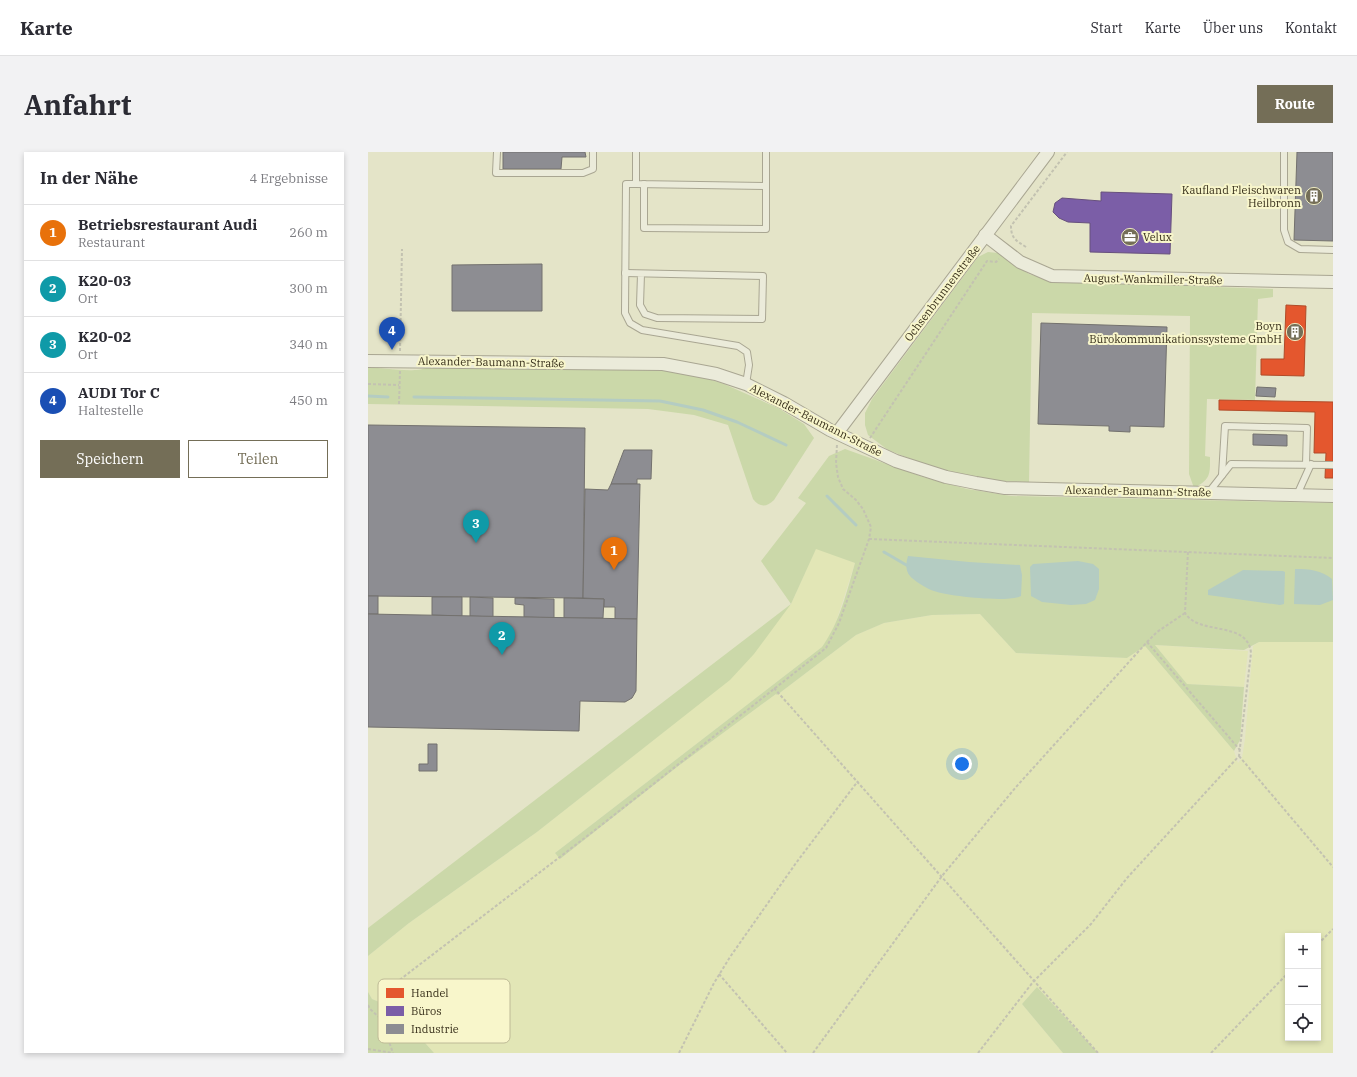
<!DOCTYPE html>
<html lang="de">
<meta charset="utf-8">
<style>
:root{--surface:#fff;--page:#f2f2f3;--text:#2b2b33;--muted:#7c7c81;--line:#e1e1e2;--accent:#746e57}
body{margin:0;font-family:"IBM Plex Serif",serif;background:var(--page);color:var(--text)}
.controls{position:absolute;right:12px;bottom:12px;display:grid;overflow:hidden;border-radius:0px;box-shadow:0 2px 6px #0003}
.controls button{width:36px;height:36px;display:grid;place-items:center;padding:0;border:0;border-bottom:1px solid var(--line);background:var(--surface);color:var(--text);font:20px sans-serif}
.you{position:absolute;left:594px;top:612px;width:14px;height:14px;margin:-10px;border:3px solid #fff;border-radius:50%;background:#1a73e8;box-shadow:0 0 0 6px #1a73e833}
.badge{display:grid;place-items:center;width:26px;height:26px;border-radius:50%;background:var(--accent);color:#fff;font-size:13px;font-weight:700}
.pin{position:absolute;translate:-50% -33px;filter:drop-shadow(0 1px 2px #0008)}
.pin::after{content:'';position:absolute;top:21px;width:14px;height:12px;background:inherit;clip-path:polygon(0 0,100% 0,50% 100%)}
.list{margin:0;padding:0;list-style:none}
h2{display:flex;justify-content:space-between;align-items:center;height:52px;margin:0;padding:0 16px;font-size:17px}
h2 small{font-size:13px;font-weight:400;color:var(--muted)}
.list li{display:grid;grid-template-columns:26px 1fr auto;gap:12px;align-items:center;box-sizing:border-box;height:56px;padding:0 16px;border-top:1px solid var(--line)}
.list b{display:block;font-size:15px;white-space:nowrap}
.list p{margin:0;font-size:13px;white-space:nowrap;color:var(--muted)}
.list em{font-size:13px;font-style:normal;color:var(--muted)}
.actions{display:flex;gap:8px;padding:12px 16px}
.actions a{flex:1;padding:9px 0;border:1px solid var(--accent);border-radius:0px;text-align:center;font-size:14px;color:var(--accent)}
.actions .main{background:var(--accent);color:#fff}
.icon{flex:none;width:22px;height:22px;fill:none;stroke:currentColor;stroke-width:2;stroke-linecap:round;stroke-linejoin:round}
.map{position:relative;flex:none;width:965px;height:901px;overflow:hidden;border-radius:0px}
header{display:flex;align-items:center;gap:24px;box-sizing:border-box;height:56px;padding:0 20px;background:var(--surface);border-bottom:1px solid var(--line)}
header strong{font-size:19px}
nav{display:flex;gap:22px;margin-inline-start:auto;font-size:14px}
.intro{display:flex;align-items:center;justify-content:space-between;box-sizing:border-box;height:96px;padding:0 24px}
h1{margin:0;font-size:28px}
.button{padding:10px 18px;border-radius:0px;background:var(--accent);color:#fff;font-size:14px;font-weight:700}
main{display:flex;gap:24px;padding:0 24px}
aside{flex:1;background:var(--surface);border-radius:0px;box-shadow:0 2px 6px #0003}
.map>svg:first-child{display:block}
</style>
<header>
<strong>Karte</strong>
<nav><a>Start</a><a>Karte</a><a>Über uns</a><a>Kontakt</a></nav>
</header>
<div class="intro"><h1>Anfahrt</h1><a class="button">Route</a></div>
<main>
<aside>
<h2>In der Nähe<small>4 Ergebnisse</small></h2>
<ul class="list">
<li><span class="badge" style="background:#e8710a">1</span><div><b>Betriebsrestaurant Audi</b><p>Restaurant</p></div><em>260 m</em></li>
<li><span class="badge" style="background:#0f9aa8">2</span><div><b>K20-03</b><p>Ort</p></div><em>300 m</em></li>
<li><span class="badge" style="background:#0f9aa8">3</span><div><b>K20-02</b><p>Ort</p></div><em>340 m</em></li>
<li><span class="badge" style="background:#1a4fb4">4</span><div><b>AUDI Tor C</b><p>Haltestelle</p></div><em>450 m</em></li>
</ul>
<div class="actions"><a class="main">Speichern</a><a>Teilen</a></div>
</aside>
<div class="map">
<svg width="965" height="901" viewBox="0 0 965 901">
<rect width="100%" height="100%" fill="#e4e4c8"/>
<g fill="#e2e6b6" fill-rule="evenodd">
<path d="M448,396L487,411L468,470L461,485L454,495L187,701L192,707L309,615L408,542L409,543L488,483L516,471L564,463L612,462L648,501L759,506L777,494L866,599L870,611L874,606L877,587L885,494L891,490H965V901H730L669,835L654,852L695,901H66L26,856L4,847L0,840V804L41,771L169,680L303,574L423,452ZM920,784H950V886H920Z"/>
<path d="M787,493L880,499L876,535L819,532Z"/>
</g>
<g fill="#cbd8a9">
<path d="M620,100L630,101L661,122L683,129L905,137V145L890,147L887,248L839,247L837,304L842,305C842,322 843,327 826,336L821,322L822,164L664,161L661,330L630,329L593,323L556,312L520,298L500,283L497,273V261L504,247L610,105Z"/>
<path d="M0,215C11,216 49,221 57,216L293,217L331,224L356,232L410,256L436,272L446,286L406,348C399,355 392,356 385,347L360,273L326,263L280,257L0,252Z"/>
<path d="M477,297L555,325L599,337L643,344L965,351V490H891L876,498L787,493L819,532L876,535L872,588L866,599L777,494L759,506L648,501L612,462L564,463L516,471L488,483L409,543L408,542L309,615L192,707L187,701L454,495C472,470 479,439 487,411L448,397L423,452L386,502L362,528L169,680L41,771L0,804V776L423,452L393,409L438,351L430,346L461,304Z"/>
<path d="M669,835L730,901H695L654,852Z"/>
<path d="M0,840L4,847L26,856L66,901H0Z"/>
</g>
<g fill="#b4ccc2">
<path d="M540,404L601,410L652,413L654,423L653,444C640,451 577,444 563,438C558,436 545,428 542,424C537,418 538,411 540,404Z"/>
<path d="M710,409L725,412L731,417V437L727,448L718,452L703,453L674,450L663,444L662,415L665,412Z"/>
<path d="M927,417C942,417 953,418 964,427L965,448L952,453L926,452Z"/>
<path d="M875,418L915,419L917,420L916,452L912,453L840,443V438Z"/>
</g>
<g fill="#e4572e" stroke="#b04b28">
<path d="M918,153L938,154L936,224L893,223V207H916Z"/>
<path d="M851,248L965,250V326H957L958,301H946L947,260L851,258Z"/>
</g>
<path fill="#7b5ea7" stroke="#67507d" d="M733,40L804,42L802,102L722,100V71L700,70L691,66L685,60L687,51L694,46L733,49Z"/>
<g fill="#8d8d92" stroke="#73716e">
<path d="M135,0H217L218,5H194L193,17H135Z"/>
<path d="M929,0H965V89L926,88Z"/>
<path d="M174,112V159H84V113Z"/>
<path d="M673,171L799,175L796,275L762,274V280L741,279V274L670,272Z"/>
<path d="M889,235L908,236L907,245L888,244Z"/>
<path d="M0,273L217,276L215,446L0,444Z"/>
<path d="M885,282L919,283V294L885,293Z"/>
<path d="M256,298H284L283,327H269V332H243Z"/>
<path d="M243,332H272L269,467H247V455H236V447L215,446L217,337L240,338Z"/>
<rect x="0" y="444" width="10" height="18"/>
<path d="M64,445H94V464L64,463Z"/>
<path d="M102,445L125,446V465L102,464Z"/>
<path d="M147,446L186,447V466L156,465V453L147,452Z"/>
<path d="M196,446L236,447L235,466H196Z"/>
<path d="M0,462L269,467L268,539L264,546L257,550L212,549L211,579L0,575Z"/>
<path d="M60,592H69V619H51V612H60Z"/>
</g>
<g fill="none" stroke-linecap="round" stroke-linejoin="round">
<g stroke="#b4ccc2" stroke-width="3">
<path d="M0,244L20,245"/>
<path d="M46,245L292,249L335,258L369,270L418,293"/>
<path d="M459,344L488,373"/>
<path d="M516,400L540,414"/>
</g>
<defs>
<g id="lane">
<path d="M129,0L128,21H215L225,17V0"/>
<path d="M268,0V32L398,34"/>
<path d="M916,0V78L920,90L932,97L965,98"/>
<path d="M268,32H258L257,161L262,171L274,178L370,194L379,200L381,213L378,232"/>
<path d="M276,32V76L398,77V0"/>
<path d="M257,121L395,124L394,167L289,166L277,162L272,153L273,122"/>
<path d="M854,323L857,274L939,276L938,312"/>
<path d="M841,340L863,312L965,313"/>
<path d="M929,343L943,312"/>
</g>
<g id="street">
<path d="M617,83L652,110L684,124L965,130"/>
<path d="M0,209L295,212L348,222L378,232L416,251L462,278L528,309L578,325L608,331L637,336L965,344"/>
<path d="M469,281L680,0"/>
</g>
</defs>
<use href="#lane" stroke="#a9a692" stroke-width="8"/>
<use href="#street" stroke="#a9a692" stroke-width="14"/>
<g stroke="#c3c2b1" stroke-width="2" stroke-dasharray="3 2" stroke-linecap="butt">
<path d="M658,95C649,89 643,87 643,74L699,0"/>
<path d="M26,181H33"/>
<path d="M32,199L34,97"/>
<path d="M0,232L31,233"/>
<path d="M31,252L32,219"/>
<path d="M502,286L619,109L628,110L631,107"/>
<path d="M501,387L965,406"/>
<path d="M779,490L872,598"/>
<path d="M406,536L730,901"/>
<path d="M871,604L965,715"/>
<path d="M950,792L965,777"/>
<path d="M351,822L419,901"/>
<path d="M0,853L2,857L13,867L25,901"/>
<path d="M13,867L17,848L25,833L227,678L458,496L471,471L501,387L503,375L495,357L488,348L475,337L470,325L468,311L469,292"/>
<path d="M0,897L25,901"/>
<path d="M311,901L346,831L362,805L428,711L490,629"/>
<path d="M445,901L574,724L648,635L779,490L789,480L817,461"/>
<path d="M610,901L665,830L723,772L759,726L871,604L883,501C880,468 831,484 817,461L820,399"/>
<path d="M843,901L920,821"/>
</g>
<use href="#lane" stroke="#ebebda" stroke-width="6"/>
<use href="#street" stroke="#ebebda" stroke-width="12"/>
</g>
<defs>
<symbol id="building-disc" viewBox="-11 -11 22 22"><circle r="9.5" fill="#746e57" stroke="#f8f6cb"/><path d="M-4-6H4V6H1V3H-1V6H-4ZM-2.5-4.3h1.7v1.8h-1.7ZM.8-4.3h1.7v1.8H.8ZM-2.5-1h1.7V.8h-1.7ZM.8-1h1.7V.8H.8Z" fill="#fff"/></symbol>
<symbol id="office-disc" viewBox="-11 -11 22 22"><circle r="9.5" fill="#746e57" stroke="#f8f6cb"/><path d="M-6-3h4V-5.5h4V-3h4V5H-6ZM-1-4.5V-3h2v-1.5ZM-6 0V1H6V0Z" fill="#fff"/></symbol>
</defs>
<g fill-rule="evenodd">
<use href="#building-disc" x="936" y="34" width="20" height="20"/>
<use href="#office-disc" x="752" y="75" width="20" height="20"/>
<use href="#building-disc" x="917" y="170" width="20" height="20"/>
</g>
<g text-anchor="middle" stroke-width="4" stroke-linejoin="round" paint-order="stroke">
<g font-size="11" fill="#372f1a" stroke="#f8f6cb" text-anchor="end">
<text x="933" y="42">Kaufland Fleischwaren<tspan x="933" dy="13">Heilbronn</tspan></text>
<text x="775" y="89" text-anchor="start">Velux</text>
<text x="914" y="178">Boyn<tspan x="914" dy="13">Bürokommunikationssysteme GmbH</tspan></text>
</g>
<g font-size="11" fill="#372f1a" stroke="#f8f6cb">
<text transform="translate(785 127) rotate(1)" y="4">August-Wankmiller-Straße</text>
<text transform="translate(574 141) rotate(-53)" y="4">Ochsenbrunnenstraße</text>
<text transform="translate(123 210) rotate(1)" y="4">Alexander-Baumann-Straße</text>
<text transform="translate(448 268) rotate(27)" y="4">Alexander-Baumann-Straße</text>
<text transform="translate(770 339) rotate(1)" y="4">Alexander-Baumann-Straße</text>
</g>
</g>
<rect x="10" y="827" width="132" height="64" rx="6" fill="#f8f6cb" stroke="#beba96" stroke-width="1"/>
<rect x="18" y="836" width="18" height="10" fill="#e4572e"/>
<rect x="18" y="854" width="18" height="10" fill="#7b5ea7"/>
<rect x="18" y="872" width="18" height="10" fill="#8d8d92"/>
<g font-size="11" fill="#372f1a">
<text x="43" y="845">Handel</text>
<text x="43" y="863">Büros</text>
<text x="43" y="881">Industrie</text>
</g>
</svg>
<div class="controls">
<button>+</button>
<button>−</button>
<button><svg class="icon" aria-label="locate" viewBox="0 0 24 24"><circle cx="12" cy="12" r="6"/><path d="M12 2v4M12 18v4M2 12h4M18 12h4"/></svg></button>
</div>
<div class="you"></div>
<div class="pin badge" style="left:246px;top:418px;background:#e8710a">1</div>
<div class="pin badge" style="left:134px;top:503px;background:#0f9aa8">2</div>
<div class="pin badge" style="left:108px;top:391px;background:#0f9aa8">3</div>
<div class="pin badge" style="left:24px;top:198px;background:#1a4fb4">4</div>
</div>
</main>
